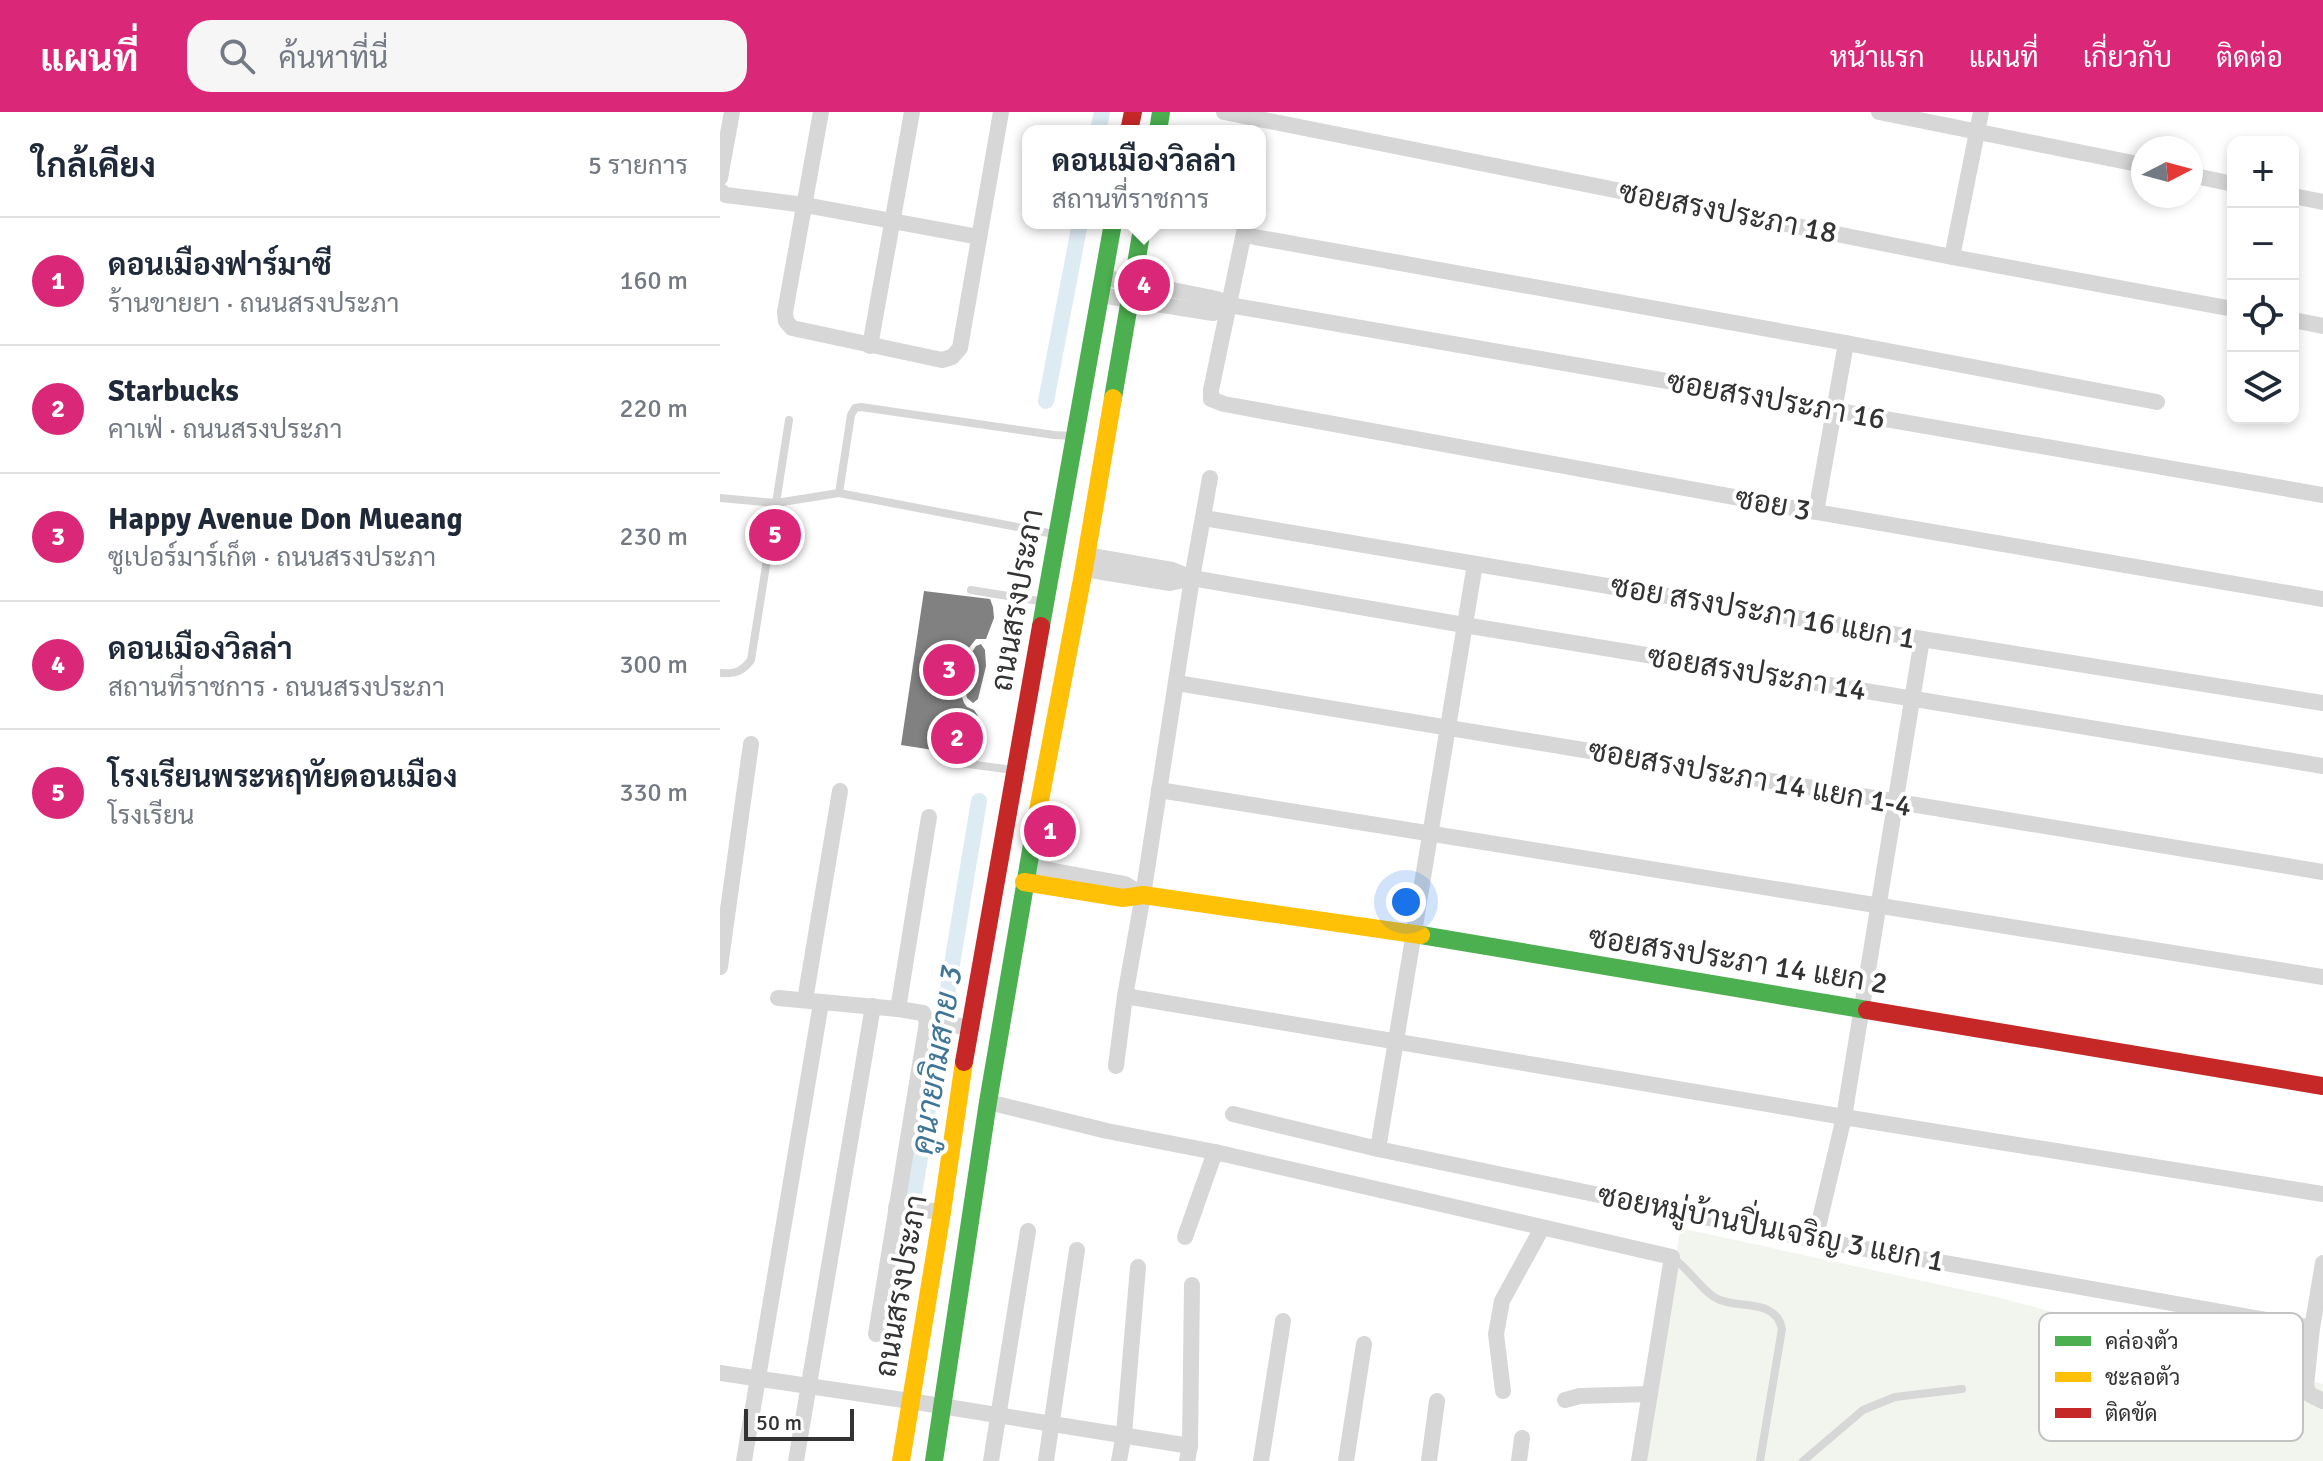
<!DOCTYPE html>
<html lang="th">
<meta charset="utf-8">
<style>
:root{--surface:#fff;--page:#f6f6f7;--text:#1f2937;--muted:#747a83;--line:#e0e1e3;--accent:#db2777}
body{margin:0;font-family:Signika,Sarabun,sans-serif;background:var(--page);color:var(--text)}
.controls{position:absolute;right:24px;top:24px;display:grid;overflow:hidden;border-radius:16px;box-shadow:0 4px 12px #0003}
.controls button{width:72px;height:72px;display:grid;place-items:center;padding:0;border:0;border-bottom:2px solid var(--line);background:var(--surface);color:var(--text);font:40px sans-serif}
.compass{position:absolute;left:1411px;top:24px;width:72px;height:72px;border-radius:50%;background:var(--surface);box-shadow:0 4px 12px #0003;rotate:84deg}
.scale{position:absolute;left:24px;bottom:20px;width:110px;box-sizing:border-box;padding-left:8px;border:4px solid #333;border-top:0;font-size:22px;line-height:28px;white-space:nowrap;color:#333;-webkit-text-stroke:6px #fff;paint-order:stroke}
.you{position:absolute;left:686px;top:790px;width:28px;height:28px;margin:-20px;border:6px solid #fff;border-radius:50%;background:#1a73e8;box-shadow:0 0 0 12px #1a73e833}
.badge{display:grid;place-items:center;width:52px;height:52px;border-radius:50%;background:var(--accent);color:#fff;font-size:26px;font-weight:700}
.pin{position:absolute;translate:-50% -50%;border:4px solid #fff;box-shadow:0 2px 8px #0006}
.popup{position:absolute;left:302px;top:13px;width:244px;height:104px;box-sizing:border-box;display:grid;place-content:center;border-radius:16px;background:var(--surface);filter:drop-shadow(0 2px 6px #0005);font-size:26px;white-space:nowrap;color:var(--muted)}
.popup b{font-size:30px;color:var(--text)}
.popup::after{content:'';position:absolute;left:50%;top:100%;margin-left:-16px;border:16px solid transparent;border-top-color:var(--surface)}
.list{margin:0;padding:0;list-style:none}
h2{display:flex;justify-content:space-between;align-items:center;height:104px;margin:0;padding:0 32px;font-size:34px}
h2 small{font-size:26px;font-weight:400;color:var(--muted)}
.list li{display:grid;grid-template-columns:52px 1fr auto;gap:24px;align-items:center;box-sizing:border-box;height:128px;padding:0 32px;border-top:2px solid var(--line)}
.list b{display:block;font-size:30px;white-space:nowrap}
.list p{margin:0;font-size:26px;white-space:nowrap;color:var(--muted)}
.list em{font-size:26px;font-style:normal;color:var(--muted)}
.icon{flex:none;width:44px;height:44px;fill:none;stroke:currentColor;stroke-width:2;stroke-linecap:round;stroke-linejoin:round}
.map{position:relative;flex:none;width:1603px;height:1349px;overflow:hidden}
header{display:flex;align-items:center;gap:48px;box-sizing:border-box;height:112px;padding:0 40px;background:var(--accent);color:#fff}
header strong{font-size:38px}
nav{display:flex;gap:44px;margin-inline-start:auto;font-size:28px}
.search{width:560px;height:72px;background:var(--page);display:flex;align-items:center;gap:20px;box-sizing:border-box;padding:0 28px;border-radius:24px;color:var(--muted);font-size:30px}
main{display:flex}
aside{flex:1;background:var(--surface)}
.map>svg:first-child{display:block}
</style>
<header>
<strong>แผนที่</strong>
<div class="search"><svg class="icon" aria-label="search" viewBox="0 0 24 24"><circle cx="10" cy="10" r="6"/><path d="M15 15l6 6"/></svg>ค้นหาที่นี่</div>
<nav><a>หน้าแรก</a><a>แผนที่</a><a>เกี่ยวกับ</a><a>ติดต่อ</a></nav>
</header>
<main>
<aside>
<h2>ใกล้เคียง<small>5 รายการ</small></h2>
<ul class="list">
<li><span class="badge">1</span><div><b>ดอนเมืองฟาร์มาซี</b><p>ร้านขายยา · ถนนสรงประภา</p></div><em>160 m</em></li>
<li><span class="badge">2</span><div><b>Starbucks</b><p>คาเฟ่ · ถนนสรงประภา</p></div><em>220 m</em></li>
<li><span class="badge">3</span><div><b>Happy Avenue Don Mueang</b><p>ซูเปอร์มาร์เก็ต · ถนนสรงประภา</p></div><em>230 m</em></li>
<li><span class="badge">4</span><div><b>ดอนเมืองวิลล่า</b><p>สถานที่ราชการ · ถนนสรงประภา</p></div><em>300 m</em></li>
<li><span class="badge">5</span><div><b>โรงเรียนพระหฤทัยดอนเมือง</b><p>โรงเรียน</p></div><em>330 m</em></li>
</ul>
</aside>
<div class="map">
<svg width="1603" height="1349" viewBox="0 0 1603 1349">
<rect width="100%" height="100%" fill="#fff"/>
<path fill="#f1f5ed" d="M960,1116L1276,1185L1603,1272V1349H927Z"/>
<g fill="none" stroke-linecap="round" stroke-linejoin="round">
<g stroke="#ddebf3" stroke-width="16">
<path d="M378,19L382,0"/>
<path d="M326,289L360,111"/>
<path d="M173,1209L259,689"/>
</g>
</g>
<path fill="#818181" d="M204,479L270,487L273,495L274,506L266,527H256L245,541L250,543L256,534L261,532L265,538L266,554L258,587L253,591L247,586L245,578L240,579L244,591L247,595L254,598L258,604L253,608L255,615L250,632L239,642L181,633Z"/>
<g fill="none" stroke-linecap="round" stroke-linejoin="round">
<g stroke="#d7d7d7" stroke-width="8">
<path d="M0,386L56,391L69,308"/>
<path d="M334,422L119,381L131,303L135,296L141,295L334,323L353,324"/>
<path d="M251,478L325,490"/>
<path d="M0,561C15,562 22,560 31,548L56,391L119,381"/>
<path d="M226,649L293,658"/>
<path d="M953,1146C969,1157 979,1175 994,1185C1016,1199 1055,1184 1062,1217L1040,1349"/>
<path d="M1083,1349L1143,1298L1175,1285L1242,1277"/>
</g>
<g stroke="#d7d7d7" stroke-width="16">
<path d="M101,0L65,200L66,209L72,216L222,248L232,245L240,236L281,0"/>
<path d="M504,0L1232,145L1513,197"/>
<path d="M1159,0L1423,53"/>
<path d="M1471,63L1513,72"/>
<path d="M0,66L12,0"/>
<path d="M0,79L6,83L85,93L259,125"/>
<path d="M1573,84L1603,90"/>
<path d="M526,111L491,278V287L504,292L1096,400L1603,487"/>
<path d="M524,123L1126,231L1437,290"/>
<path d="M1232,145L1261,0"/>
<path d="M383,166L414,170L497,187L509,193L1603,383"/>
<path d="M380,183L493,201L509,193"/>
<path d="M1573,208L1603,214"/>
<path d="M150,234L192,0"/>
<path d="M1096,400L1126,231"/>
<path d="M484,406L1202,527L1603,591"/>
<path d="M366,443L452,458L472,466L744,513L1603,654"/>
<path d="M364,457L450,471L472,466"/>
<path d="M457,571L1603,760"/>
<path d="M439,678L1603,865"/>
<path d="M307,754L405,772L423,783"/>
<path d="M0,855L31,632"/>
<path d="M405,884L1124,1005L1603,1082"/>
<path d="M58,886L178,897L203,901L207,910L249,915"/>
<path d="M85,888L120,679"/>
<path d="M178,897L209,705"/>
<path d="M396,954L405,884L423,783L472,466L490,366"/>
<path d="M268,990L387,1019L495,1040L952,1145L919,1349"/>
<path d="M513,1002L658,1037L1095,1128L1592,1216"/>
<path d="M658,1037L755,452"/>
<path d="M176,1095L222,1100"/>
<path d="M465,1125L495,1040"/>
<path d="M1095,1128L1124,1005L1202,527"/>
<path d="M1603,1151L1592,1216L1586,1274L1589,1282L1603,1289"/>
<path d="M156,1222L207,910"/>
<path d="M0,1261L190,1289L470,1334"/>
<path d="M783,1279L776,1222L782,1189L822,1116"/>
<path d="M845,1288L860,1284L930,1282"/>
<path d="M24,1349L101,891"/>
<path d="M76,1349L153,894"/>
<path d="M271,1349L308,1119"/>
<path d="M326,1349L357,1138"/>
<path d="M399,1349L404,1322L418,1155"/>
<path d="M467,1349L470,1334L472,1173"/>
<path d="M541,1349L563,1209"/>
<path d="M626,1349L644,1232"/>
<path d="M709,1349L717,1289"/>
<path d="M799,1349L802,1326"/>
</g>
<g stroke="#4caf50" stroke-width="18">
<path d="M438,19L441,0"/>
<path d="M393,286L423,111"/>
<path d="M321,514L393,111"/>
<path d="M701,823L1147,898"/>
<path d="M214,1349L268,990L316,709"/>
</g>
<g stroke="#ffc107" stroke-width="18">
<path d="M316,709L364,457L393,286"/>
<path d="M304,770L403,786L423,783L701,823"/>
<path d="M181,1349L222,1100L244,950"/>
</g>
<g stroke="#c62828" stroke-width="18">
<path d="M409,19L413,0"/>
<path d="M1147,898L1603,974"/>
<path d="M244,950L321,514"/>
</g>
</g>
<g text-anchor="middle" stroke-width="8" stroke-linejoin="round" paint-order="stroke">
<g font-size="30" fill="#333" stroke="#fff">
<text transform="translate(1008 100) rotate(11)" y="10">ซอยสรงประภา 18</text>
<text transform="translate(1056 288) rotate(10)" y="10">ซอยสรงประภา 16</text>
<text transform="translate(1053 392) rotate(10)" y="10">ซอย 3</text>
<text transform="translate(297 488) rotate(-80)" y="10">ถนนสรงประภา</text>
<text transform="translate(1043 500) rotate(10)" y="10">ซอย สรงประภา 16 แยก 1</text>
<text transform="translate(1037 561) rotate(9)" y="10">ซอยสรงประภา 14</text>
<text transform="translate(1030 666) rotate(10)" y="10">ซอยสรงประภา 14 แยก 1-4</text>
<text transform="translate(1018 848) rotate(9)" y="10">ซอยสรงประภา 14 แยก 2</text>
<text transform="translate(1051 1116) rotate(11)" y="10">ซอยหมู่บ้านปิ่นเจริญ 3 แยก 1</text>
<text transform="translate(181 1174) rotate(-80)" y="10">ถนนสรงประภา</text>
</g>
<g font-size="32" font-style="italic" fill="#3f7597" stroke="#fff">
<text transform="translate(216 949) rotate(-81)" y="11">คูนายกิมสาย 3</text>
</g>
</g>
<rect x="1319" y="1201" width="264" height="128" rx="12" fill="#fff" stroke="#c2c2c2" stroke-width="2"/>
<rect x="1335" y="1224" width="36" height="10" fill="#4caf50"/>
<rect x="1335" y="1260" width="36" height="10" fill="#ffc107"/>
<rect x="1335" y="1296" width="36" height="10" fill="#c62828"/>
<g font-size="22" fill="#333">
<text x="1385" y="1237">คล่องตัว</text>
<text x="1385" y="1273">ชะลอตัว</text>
<text x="1385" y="1309">ติดขัด</text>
</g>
</svg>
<div class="controls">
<button>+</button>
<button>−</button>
<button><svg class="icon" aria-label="locate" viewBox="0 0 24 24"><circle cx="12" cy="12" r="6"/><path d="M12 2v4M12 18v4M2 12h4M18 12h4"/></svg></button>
<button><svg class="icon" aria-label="layers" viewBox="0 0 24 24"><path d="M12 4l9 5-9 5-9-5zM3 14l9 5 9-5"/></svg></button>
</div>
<svg class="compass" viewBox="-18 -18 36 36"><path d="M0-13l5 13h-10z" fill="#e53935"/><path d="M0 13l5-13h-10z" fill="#747a83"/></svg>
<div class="scale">50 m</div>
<div class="you"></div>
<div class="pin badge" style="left:330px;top:719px">1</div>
<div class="pin badge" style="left:237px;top:626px">2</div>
<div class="pin badge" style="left:229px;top:558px">3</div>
<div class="pin badge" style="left:424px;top:173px">4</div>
<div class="popup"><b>ดอนเมืองวิลล่า</b>สถานที่ราชการ</div>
<div class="pin badge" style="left:55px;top:423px">5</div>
</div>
</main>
